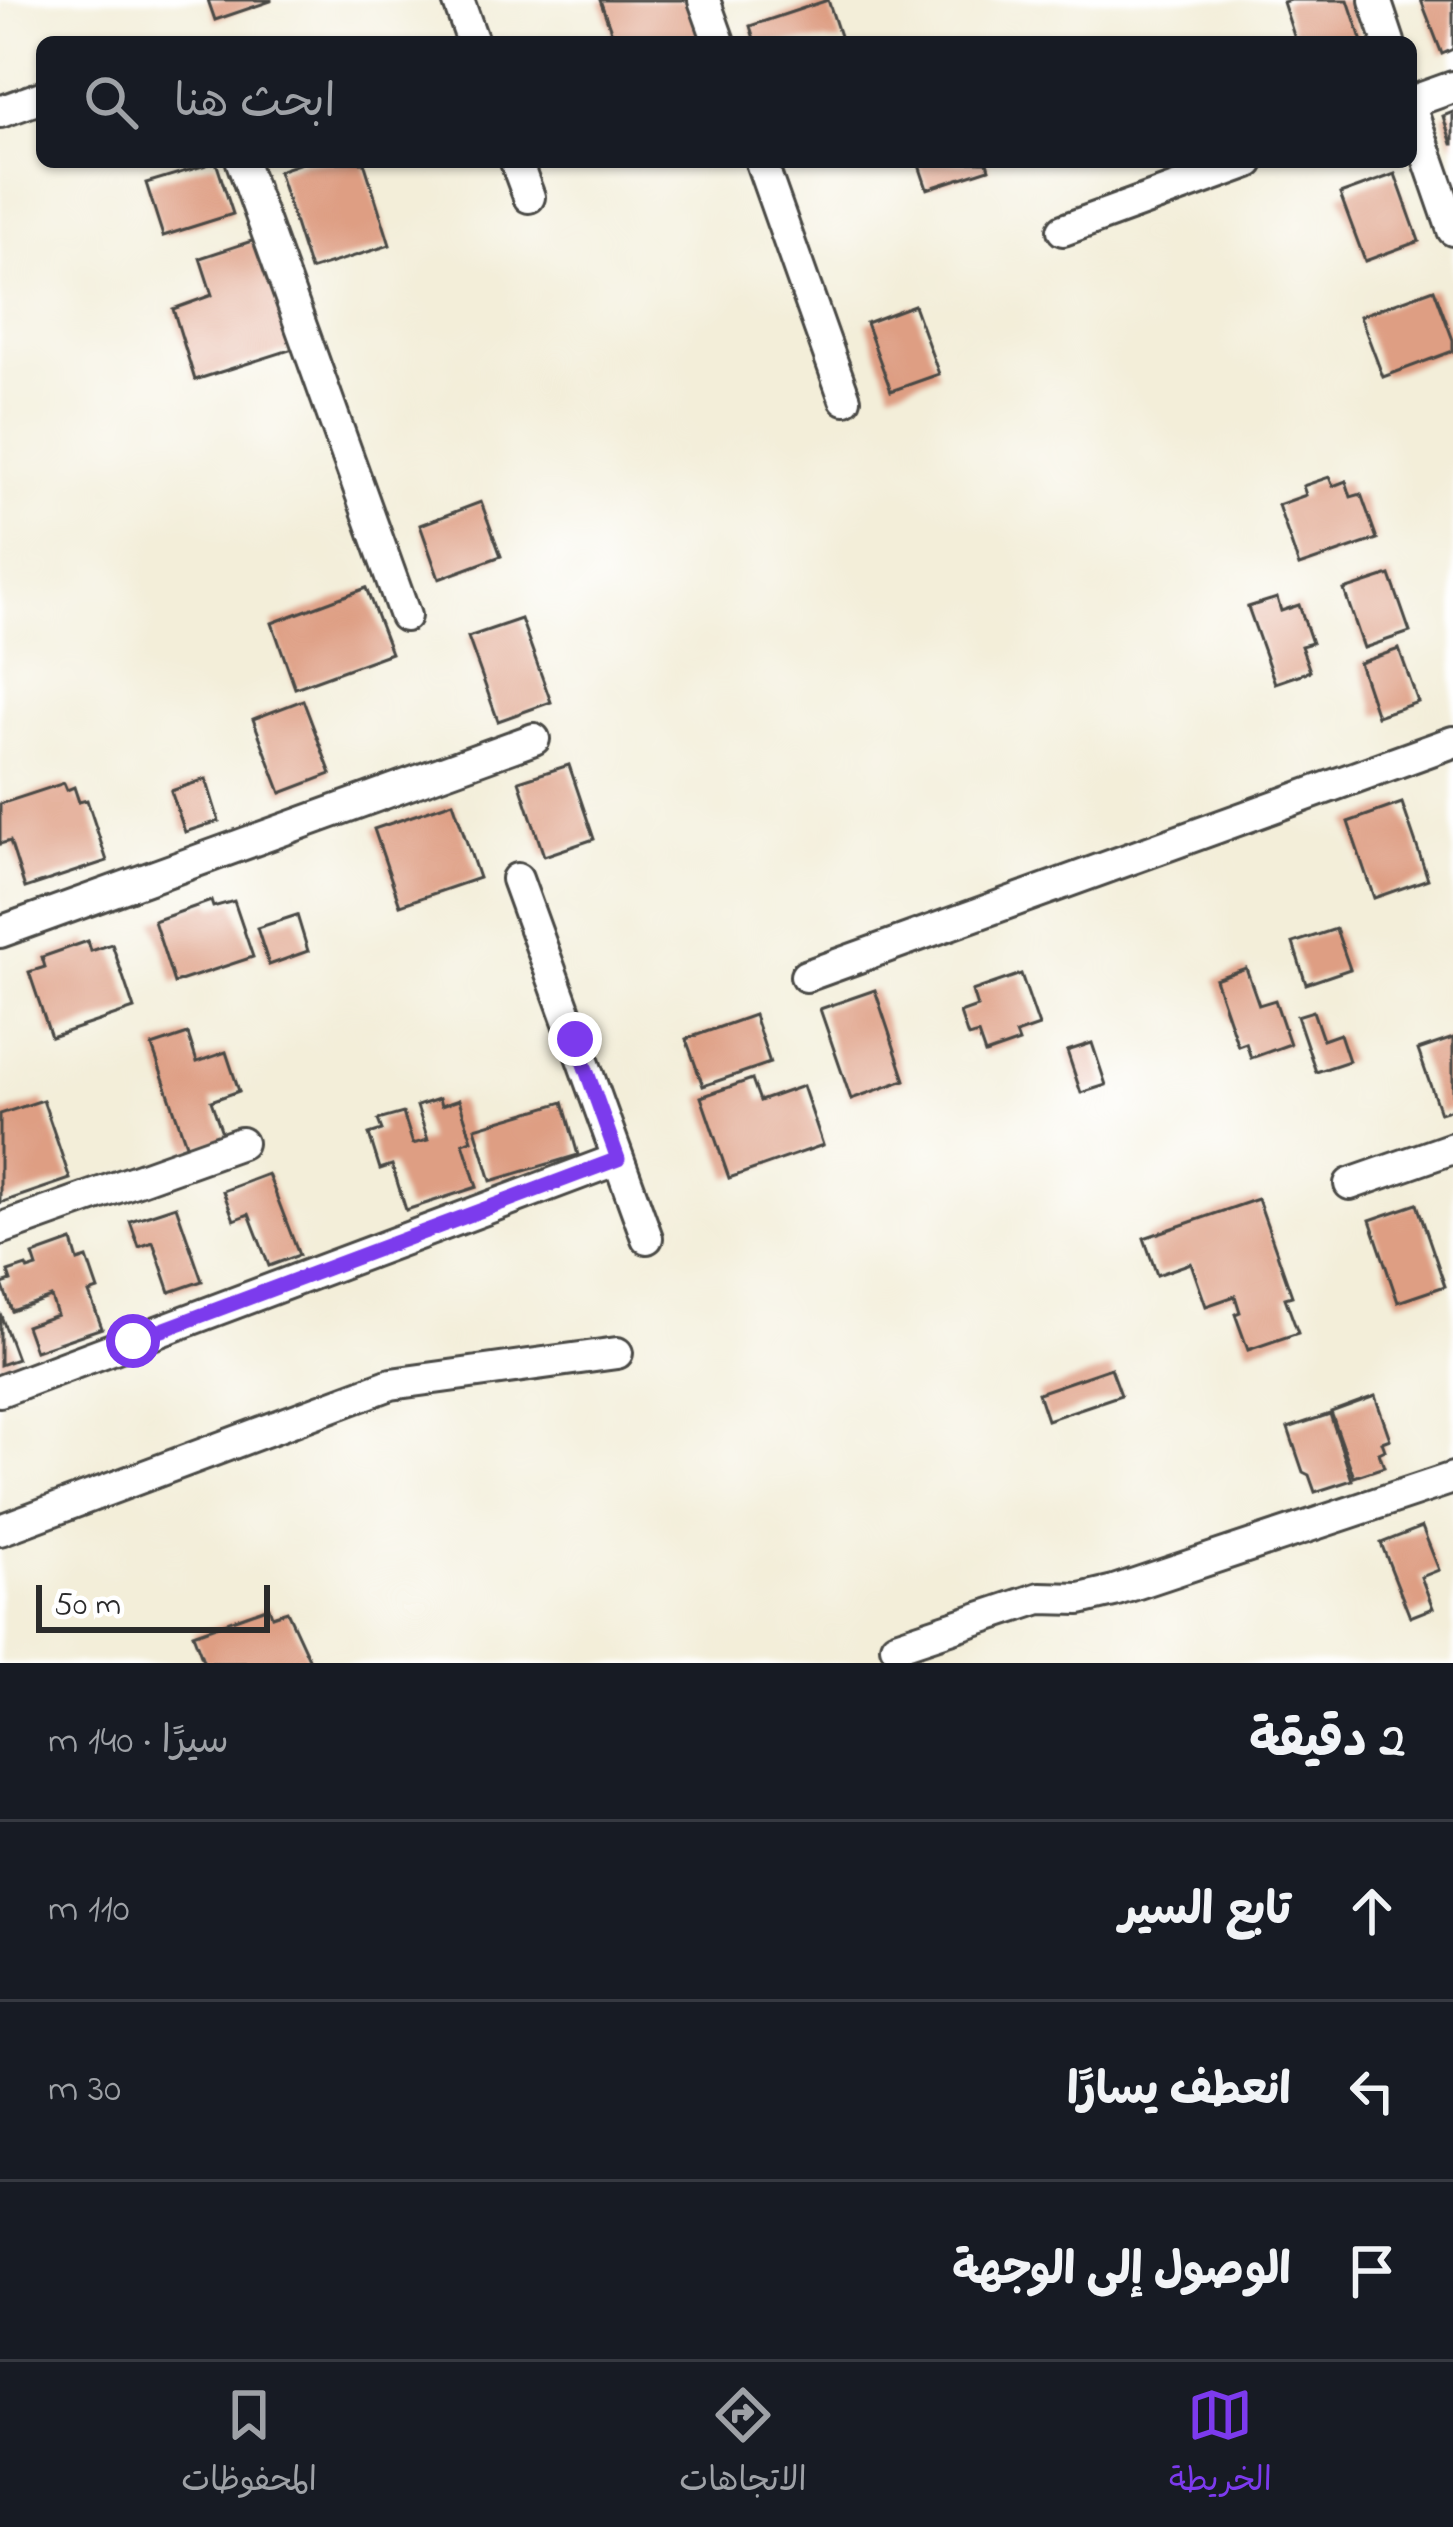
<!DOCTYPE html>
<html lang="ar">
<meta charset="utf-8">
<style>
:root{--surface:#171b24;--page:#242831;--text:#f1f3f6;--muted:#9ea1a6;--line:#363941;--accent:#7c3aed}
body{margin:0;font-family:"Indie Flower","Playpen Sans Arabic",sans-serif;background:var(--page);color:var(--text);direction:rtl}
.scale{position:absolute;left:36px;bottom:30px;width:234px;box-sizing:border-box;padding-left:12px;border:6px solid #2b2b2b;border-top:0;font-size:33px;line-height:42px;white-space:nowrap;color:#2b2b2b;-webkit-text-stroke:9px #fff;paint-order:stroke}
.stop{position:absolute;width:36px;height:36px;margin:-27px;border:9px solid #7c3aed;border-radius:50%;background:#fff}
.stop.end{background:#7c3aed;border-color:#fff;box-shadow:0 3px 12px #0008}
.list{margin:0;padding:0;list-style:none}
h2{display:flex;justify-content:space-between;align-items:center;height:156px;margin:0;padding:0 48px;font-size:51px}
h2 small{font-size:39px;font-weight:400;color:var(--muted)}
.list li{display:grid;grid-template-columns:78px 1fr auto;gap:36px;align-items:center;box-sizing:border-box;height:180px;padding:0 48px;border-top:3px solid var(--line)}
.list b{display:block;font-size:45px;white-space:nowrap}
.list em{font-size:39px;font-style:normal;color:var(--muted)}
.icon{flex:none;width:66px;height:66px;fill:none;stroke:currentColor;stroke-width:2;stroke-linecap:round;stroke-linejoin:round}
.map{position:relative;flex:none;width:1453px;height:1663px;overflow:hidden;direction:ltr}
.search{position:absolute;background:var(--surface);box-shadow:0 3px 9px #0004;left:36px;right:36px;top:36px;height:132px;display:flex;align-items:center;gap:30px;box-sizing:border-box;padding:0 42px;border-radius:18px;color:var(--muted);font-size:45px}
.sheet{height:696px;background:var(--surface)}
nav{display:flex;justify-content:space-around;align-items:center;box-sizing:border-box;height:168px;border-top:3px solid var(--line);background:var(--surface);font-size:33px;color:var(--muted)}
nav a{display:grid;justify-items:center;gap:6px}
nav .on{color:var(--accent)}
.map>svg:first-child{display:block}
</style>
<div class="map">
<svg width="1453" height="1663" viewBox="0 0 1453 1663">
<rect width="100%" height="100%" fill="#fff"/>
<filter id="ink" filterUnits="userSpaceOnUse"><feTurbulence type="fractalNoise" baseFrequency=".00833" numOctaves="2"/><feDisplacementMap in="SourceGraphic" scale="24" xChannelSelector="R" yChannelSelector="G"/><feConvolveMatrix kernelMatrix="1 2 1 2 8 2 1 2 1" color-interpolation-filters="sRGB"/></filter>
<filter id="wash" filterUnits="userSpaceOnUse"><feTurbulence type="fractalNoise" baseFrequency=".004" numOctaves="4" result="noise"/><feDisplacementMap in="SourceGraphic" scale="48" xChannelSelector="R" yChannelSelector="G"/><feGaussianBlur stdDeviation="2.7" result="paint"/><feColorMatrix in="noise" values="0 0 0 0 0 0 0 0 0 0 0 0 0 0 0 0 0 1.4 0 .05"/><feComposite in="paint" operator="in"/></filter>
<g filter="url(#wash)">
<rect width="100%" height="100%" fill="#f3eed9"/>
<g id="blocks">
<g fill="#de9e83">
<path d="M208,0H271V1L215,20Z"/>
<path d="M600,0H693L707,42H615Z"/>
<path d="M828,0L842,42H755L750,26Z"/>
<path d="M1290,0H1348L1362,42H1296L1283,2Z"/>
<path d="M1421,0H1453V49L1442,54Z"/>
<path d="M1453,112V144H1452L1443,116Z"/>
<path d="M216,162L233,214L163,236L146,183Z"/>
<path d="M304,162H364L390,245L310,270L278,171Z"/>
<path d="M918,162H987L989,169L927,189Z"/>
<path d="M1395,174L1419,241L1365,261L1340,194Z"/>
<path d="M258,239L293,349L195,380L173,309L212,295L200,258Z"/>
<path d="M1434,289L1453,340V351L1383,377L1360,316Z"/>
<path d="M914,305L939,374L891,391L866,323Z"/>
<path d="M1329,477L1333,486L1346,481L1351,497L1361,494L1377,539L1299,566L1278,505L1306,495L1303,486Z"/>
<path d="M481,502L501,556L439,579L420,525Z"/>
<path d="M1390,575L1410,632L1364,648L1344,590Z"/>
<path d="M366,588L391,653L295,688L272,623Z"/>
<path d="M1277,598L1281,611L1299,605L1312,643L1301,646L1310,671L1275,683L1248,607Z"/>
<path d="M521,619L551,702L498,721L468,637Z"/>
<path d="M1399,649L1418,702L1377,716L1359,663Z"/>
<path d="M303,700L331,774L281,793L253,719Z"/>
<path d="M569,765L594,839L544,856L519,781Z"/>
<path d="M206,779L219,821L185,832L171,791Z"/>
<path d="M64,783L67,790L74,787L79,802L87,800L107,861L25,888L10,841L0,844V804Z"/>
<path d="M453,802L479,878L400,905L374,829Z"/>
<path d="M1402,803L1428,879L1374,898L1348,822Z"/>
<path d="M211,901L213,907L234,901L253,957L174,983L154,921Z"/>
<path d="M297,915L308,951L269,965L257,928Z"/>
<path d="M1336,929L1350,969L1306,984L1293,943Z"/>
<path d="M88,941L91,951L112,944L134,1009L51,1037L29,972L45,967L42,957Z"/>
<path d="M1246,968L1259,1005L1275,1000L1290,1044L1251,1058L1246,1043L1238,1046L1215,979Z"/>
<path d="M1021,974L1039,1026L1016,1034L1019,1042L985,1054L978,1034L968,1037L960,1013L977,1007L972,991Z"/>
<path d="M875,990L905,1080L851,1099L820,1009Z"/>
<path d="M1313,1011L1323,1040L1340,1034L1349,1061L1316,1072L1297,1016Z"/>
<path d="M754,1015L770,1063L703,1086L686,1039Z"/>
<path d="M188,1034L197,1062L226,1052L239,1091L211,1101L224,1138L188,1150L152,1046Z"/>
<path d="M1453,1038V1109L1440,1113L1418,1050Z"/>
<path d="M1092,1043L1106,1085L1081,1093L1067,1051Z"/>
<path d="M752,1079L760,1101L803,1086L823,1145L729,1178L701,1097Z"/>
<path d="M439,1099L441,1106L459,1100L472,1140L463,1143L477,1187L406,1210L392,1165L380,1169L369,1134L382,1130L378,1120L403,1113L413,1144L428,1140L417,1106Z"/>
<path d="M43,1100L70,1179L0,1203V1114Z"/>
<path d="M563,1102L578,1155L491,1181L475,1128Z"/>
<path d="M268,1174L299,1255L269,1266L249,1214L234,1220L223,1191Z"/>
<path d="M1258,1199L1292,1296L1285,1298L1298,1333L1248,1350L1235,1314L1240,1312L1235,1296L1206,1306L1191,1263L1157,1275L1144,1238Z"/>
<path d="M1417,1204L1445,1286L1398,1302L1370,1220Z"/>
<path d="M176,1206L202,1281L170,1292L153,1242L139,1247L130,1221Z"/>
<path d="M72,1241L78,1261L87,1258L98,1290L89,1293L102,1328L35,1351L26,1326L57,1315L51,1297L12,1311L2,1284L11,1281L8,1272L26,1266L28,1270L37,1267L33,1255Z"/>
<path d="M0,1313L17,1359L0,1365Z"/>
<path d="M1111,1368L1121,1395L1047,1420L1038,1393Z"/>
<path d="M1375,1396L1390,1439L1382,1442L1385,1450L1379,1453L1384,1467L1354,1477L1331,1412Z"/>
<path d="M1330,1414L1352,1480L1315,1492L1309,1475L1303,1472L1288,1428Z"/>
<path d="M1422,1527L1439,1570L1421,1577L1433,1608L1410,1617L1381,1543Z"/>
<path d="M269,1607L272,1616L287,1611L311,1663H204L193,1634Z"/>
</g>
</g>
</g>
<g filter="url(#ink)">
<use href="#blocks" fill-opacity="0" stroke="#494845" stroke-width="3"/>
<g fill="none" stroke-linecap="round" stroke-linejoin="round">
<defs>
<g id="minor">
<path d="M458,0L473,42"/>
<path d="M704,0L719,42"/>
<path d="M1375,0L1389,42"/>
<path d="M1411,102L1453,87"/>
<path d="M1411,109L1453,230"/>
<path d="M0,112L42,97"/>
<path d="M242,162L405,616"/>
<path d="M516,162L529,197"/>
<path d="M761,162L845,399"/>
<path d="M1063,230L1249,162"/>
<path d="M517,879L647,1238"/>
<path d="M0,932L534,739"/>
<path d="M806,976L1453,742"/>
<path d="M1350,1184L1453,1148"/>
<path d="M0,1229L241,1143"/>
<path d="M0,1391L618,1159"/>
<path d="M0,1530L391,1384L617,1353"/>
<path d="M896,1646L1040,1598L1080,1599L1114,1591L1453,1478"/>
</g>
</defs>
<use href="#minor" stroke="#494845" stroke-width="36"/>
<use href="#minor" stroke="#fff" stroke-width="30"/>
</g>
</g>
<g fill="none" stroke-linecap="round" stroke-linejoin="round" filter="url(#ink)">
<path stroke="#7c3aed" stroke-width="15" d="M133,1341L618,1159L575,1039"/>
</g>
</svg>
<div class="scale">50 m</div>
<div class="stop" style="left:133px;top:1341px"></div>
<div class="stop end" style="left:575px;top:1039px"></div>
<div class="search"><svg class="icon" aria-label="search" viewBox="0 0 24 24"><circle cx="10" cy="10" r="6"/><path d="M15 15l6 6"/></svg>ابحث هنا</div>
</div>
<section class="sheet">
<h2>2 دقيقة<small>سيرًا · 140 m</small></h2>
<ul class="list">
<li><svg class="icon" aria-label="ahead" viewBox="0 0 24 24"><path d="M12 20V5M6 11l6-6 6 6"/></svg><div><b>تابع السير</b></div><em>110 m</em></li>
<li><svg class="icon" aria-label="left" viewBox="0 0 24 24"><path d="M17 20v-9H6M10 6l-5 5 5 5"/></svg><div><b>انعطف يسارًا</b></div><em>30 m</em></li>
<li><svg class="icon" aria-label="arrive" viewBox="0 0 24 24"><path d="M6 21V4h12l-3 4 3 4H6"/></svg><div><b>الوصول إلى الوجهة</b></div></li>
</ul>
</section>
<nav>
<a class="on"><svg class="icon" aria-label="map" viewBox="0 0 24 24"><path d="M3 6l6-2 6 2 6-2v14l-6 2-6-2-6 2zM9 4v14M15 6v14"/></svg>الخريطة</a>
<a><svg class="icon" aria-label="directions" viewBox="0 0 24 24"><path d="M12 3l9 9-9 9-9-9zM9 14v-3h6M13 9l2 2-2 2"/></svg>الاتجاهات</a>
<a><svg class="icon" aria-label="saved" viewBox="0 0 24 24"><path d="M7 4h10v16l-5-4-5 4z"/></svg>المحفوظات</a>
</nav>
